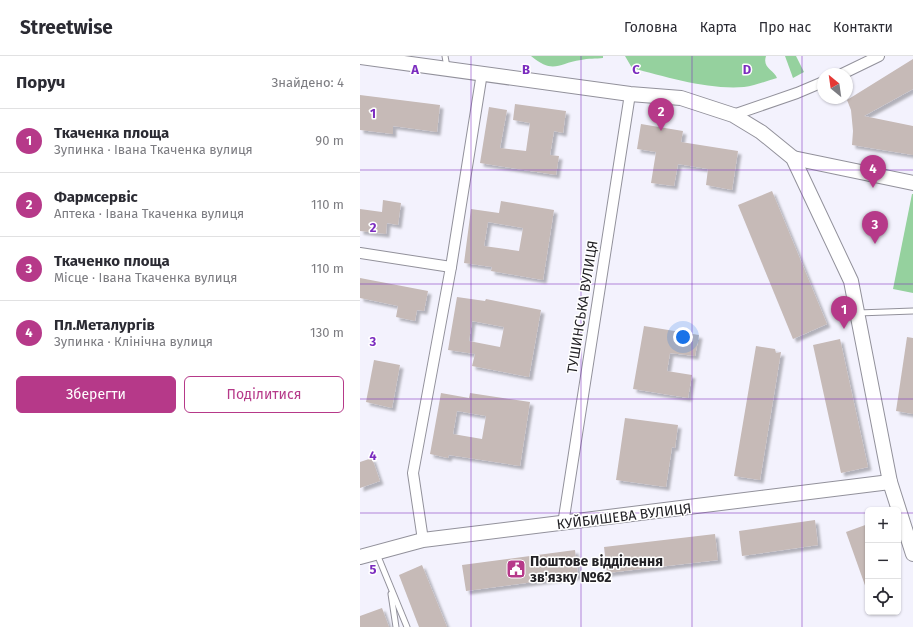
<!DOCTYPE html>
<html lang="uk">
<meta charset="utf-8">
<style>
:root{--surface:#fff;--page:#f7f7f7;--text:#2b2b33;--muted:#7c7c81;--line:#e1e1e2;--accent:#b63989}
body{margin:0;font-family:"Fira Sans",sans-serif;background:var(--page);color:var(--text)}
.controls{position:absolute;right:12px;bottom:12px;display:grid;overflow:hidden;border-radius:6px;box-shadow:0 1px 3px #0004}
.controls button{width:36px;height:36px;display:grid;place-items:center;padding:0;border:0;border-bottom:1px solid var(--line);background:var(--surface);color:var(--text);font:20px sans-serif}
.compass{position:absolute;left:457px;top:12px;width:36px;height:36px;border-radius:50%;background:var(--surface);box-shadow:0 1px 3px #0004;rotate:331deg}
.you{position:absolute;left:323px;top:281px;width:14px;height:14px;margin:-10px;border:3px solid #fff;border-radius:50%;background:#1a73e8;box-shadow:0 0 0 6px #1a73e833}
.badge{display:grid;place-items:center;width:26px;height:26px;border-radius:50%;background:var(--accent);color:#fff;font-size:13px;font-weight:700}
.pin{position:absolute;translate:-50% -33px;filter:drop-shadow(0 1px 2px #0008)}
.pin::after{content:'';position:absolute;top:21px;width:14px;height:12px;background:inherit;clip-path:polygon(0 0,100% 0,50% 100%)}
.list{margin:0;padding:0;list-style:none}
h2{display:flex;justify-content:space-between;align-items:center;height:52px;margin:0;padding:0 16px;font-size:17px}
h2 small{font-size:13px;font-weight:400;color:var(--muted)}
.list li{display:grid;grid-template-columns:26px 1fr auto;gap:12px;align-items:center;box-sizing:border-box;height:64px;padding:0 16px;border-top:1px solid var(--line)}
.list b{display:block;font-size:15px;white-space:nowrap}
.list p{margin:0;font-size:13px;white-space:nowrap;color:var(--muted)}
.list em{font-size:13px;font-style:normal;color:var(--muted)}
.actions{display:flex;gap:8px;padding:12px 16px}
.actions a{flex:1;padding:9px 0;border:1px solid var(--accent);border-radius:6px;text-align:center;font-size:14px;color:var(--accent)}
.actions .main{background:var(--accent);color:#fff}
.icon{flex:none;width:22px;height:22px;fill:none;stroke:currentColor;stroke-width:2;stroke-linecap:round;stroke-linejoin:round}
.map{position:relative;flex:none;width:553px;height:571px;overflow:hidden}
header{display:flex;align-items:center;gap:24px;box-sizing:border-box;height:56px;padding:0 20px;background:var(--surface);border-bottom:1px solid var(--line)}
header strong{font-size:19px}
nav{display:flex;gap:22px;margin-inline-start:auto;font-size:14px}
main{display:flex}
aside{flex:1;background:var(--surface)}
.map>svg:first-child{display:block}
</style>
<header>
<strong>Streetwise</strong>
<nav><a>Головна</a><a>Карта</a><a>Про нас</a><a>Контакти</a></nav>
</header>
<main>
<aside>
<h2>Поруч<small>Знайдено: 4</small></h2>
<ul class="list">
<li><span class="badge">1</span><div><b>Ткаченка площа</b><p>Зупинка · Івана Ткаченка вулиця</p></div><em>90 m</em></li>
<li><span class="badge">2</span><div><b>Фармсервіс</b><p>Аптека · Івана Ткаченка вулиця</p></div><em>110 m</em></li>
<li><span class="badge">3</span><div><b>Ткаченко площа</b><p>Місце · Івана Ткаченка вулиця</p></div><em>110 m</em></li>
<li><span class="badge">4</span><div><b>Пл.Металургів</b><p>Зупинка · Клінічна вулиця</p></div><em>130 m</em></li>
</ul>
<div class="actions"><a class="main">Зберегти</a><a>Поділитися</a></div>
</aside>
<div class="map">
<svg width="553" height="571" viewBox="0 0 553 571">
<defs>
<filter id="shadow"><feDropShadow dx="3.5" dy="3.5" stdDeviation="1" flood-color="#0004"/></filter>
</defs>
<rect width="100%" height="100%" fill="#f3f2fd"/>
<g fill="#95d19e">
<path d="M171,0H243V2C236,3 228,2 221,4C198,7 194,19 171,0Z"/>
<path d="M265,0H406C402,12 414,14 417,22C406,25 395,30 384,31C349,34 306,21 272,12Z"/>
<path d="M425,0H436L444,16L433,22Z"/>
<path d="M552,138H553V237L533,233Z"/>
</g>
<g fill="#c6bab7" fill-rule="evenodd" filter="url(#shadow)">
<path d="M553,3V33L504,60L553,70V99L492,89L493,75L491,54L487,44Z"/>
<path d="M0,39L80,49L77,76L33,70V78L0,74Z"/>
<path d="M155,48L206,55L203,77L194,75L190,99L199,100L196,119L120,107L129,51L147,54L140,92L166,95L170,67L153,64Z"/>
<path d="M281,68L323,75L321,86L378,95L372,134L346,129L348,113L318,108L314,130L291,127L296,96L277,93Z"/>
<path d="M412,135L467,268L433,283L378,149Z"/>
<path d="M23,144L41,147L38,169L27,167L26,178L0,175V153L22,156Z"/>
<path d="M141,145L194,154L183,224L131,215L132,211L104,207L111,153L139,157ZM128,166L163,172L159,195L124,190Z"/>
<path d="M0,222L68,235L64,255L57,254L55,265L36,261L38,250L0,242Z"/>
<path d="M97,241L125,245L126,243L181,254L169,321L112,310L115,298L88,294ZM112,265L144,271L140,291L109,285Z"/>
<path d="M284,270L339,279L335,300L310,297L307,315L332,319L328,342L273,333Z"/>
<path d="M547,281L553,282V358L536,355Z"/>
<path d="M480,283L508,411L481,417L453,289Z"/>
<path d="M396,290L415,293L416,297L421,296L400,424L374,420Z"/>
<path d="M14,304L40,309L32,352L6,346Z"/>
<path d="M81,337L109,342L110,337L170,346L160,410L89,399L88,402L70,398ZM97,355L126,360L122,383L93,378Z"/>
<path d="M265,362L318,369L315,392L312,391L306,431L256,424Z"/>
<path d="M12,402L20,425L0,432V406Z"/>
<path d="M455,464L458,489L382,500L379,475Z"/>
<path d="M508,468V535H507L486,476Z"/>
<path d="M355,478L358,504L247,517L244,491Z"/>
<path d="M215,494L218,520L106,535L102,509Z"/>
<path d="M62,509L87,571H59L39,519Z"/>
<path d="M22,552L29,571H0V560Z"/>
</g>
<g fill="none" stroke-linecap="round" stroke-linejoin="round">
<defs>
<g id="lane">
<path d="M85,0L87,11"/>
<path d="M498,257L553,255"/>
<path d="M17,498L47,571"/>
<path d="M31,538L36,571"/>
</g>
<g id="street">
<path d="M482,18L519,0"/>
<path d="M373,59L437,37L463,26"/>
<path d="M0,197L91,211"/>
<path d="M203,468L270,38"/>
<path d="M63,484L53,417L91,211L122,17"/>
</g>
<g id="secondary">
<path d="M0,1L270,38L321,42L373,59L401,76L433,102L491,225L530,426L553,498"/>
<path d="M433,102L553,127"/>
<path d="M0,501L63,484L530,426"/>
</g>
</defs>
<use href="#lane" stroke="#92919b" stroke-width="7"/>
<use href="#street" stroke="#92919b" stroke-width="12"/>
<use href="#secondary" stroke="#92919b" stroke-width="16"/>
<use href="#lane" stroke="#fff" stroke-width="5"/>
<use href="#street" stroke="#fff" stroke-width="10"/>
<use href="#secondary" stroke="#fff" stroke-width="14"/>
</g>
<path fill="none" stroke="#7b2cbf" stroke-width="1" stroke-opacity="0.55" d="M111,0V571M221,0V571M332,0V571M442,0V571M0,114H553M0,228H553M0,343H553M0,457H508M538,457H553"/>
<defs>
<symbol id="civic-square" viewBox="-11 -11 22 22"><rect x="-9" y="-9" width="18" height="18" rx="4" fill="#b63989" stroke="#fff"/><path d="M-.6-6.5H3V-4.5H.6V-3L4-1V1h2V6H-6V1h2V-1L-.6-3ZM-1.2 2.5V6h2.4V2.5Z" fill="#fff"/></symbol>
</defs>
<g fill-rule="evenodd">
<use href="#civic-square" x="145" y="502" width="22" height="22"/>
</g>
<g text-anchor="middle" stroke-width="3" stroke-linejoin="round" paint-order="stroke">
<g font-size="14" fill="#232226" stroke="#fff">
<text transform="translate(222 251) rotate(-81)" y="5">ТУШИНСЬКА ВУЛИЦЯ</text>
<text transform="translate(264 460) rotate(-7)" y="5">КУЙБИШЕВА ВУЛИЦЯ</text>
</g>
<g font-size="14" font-weight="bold" fill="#232226" stroke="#fff" text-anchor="start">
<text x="170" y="510">Поштове відділення<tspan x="170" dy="16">зв'язку №62</tspan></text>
</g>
</g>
<g font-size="13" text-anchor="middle" font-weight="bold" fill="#7b2cbf" stroke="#fff" stroke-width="3" stroke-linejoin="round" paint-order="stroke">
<text x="55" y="18">A</text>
<text x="166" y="18">B</text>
<text x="276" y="18">C</text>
<text x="387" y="18">D</text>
<text x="13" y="62">1</text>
<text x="13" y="176">2</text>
<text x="13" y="290">3</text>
<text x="13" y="404">4</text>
<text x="13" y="518">5</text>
</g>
</svg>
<div class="controls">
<button>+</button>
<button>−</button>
<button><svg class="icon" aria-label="locate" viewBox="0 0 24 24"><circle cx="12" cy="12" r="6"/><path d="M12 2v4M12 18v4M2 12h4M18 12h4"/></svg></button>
</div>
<svg class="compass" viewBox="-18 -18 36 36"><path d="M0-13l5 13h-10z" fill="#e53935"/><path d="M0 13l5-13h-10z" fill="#7c7c81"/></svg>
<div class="you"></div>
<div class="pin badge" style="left:484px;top:273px">1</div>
<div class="pin badge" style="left:301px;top:75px">2</div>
<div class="pin badge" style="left:515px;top:188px">3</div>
<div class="pin badge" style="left:513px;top:132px">4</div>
</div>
</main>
